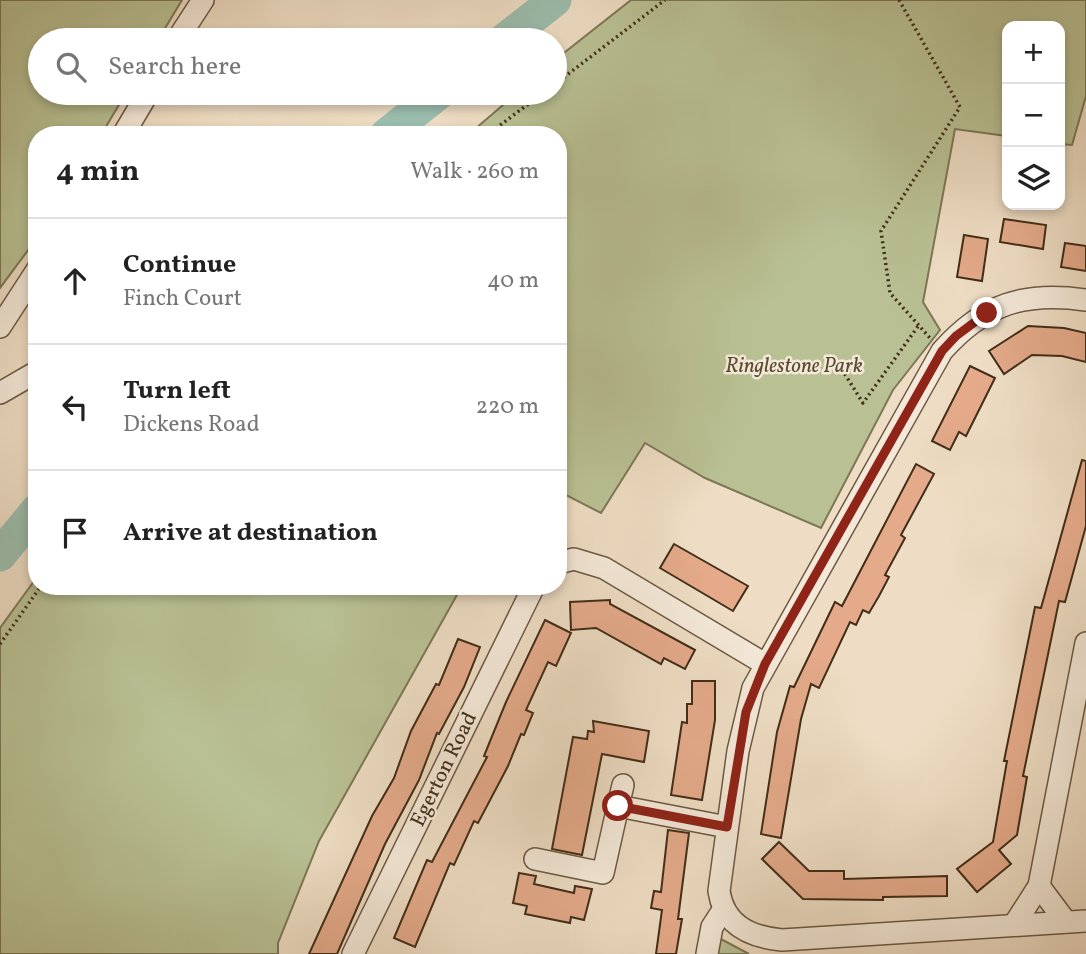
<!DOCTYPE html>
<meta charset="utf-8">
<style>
:root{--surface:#fff;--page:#f6f6f6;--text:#222;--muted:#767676;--line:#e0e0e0}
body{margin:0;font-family:Vollkorn,serif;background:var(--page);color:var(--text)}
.controls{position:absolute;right:21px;top:21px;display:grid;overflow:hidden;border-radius:14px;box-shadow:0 4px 10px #0003}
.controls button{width:63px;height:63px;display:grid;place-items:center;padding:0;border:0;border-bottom:2px solid var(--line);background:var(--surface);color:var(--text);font:35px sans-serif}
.stop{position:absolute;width:21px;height:21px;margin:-16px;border:5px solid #8f2418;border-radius:50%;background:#fff}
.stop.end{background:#8f2418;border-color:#fff;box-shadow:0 2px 7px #0008}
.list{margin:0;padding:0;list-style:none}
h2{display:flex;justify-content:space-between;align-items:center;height:91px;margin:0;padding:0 28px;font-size:30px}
h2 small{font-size:23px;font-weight:400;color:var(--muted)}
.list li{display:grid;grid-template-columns:46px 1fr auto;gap:21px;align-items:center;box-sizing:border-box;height:126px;padding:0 28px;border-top:2px solid var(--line)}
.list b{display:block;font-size:26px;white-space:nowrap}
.list p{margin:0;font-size:23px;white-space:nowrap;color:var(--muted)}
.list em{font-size:23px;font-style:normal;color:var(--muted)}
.icon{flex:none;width:38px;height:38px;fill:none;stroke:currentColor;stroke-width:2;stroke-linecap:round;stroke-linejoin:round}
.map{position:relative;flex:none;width:1086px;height:954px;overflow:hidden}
.search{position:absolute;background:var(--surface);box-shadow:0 4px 10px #0003;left:28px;top:28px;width:539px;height:77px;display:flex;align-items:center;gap:18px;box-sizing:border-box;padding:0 24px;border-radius:38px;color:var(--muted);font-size:26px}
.panel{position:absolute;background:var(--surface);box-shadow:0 4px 10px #0003;left:28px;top:126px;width:539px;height:469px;border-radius:28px}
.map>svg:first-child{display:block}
</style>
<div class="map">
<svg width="1086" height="954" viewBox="0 0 1086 954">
<rect width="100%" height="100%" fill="#eeddc4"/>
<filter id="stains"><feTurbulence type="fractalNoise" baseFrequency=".00286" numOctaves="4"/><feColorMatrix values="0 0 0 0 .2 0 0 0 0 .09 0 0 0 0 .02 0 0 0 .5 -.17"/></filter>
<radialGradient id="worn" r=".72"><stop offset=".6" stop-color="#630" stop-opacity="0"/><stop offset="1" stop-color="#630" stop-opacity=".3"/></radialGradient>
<g fill="#b9c194" stroke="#7d7756" stroke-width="2">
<path d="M0,0H182L158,40H40V93H126L101,135H37V238L0,288Z"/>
<path d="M631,0H1086V96L1072,145L1060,144V26H1007V136L955,129L923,302L940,330L893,390L821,528L705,478L645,443L601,513L558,491V135H468L517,93H555V60Z"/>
<path d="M37,577V586H462L319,841L278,943V954H0V628Z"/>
<path d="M719,938L749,954H713Z"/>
</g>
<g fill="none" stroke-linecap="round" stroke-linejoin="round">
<g stroke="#9bbdad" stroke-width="33">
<path d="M504,40L555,0"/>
<path d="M386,135L439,93"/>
<path d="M0,555L37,510"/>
</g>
</g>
<g fill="#e4aa8a" stroke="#412d18" stroke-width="2">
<path d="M1004,219L1046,225L1043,249L1000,242Z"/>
<path d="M964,235L988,239L982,281L957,277Z"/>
<path d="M1065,243L1086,246V271L1061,267Z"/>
<path d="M1028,326L1064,328L1086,333V362L1062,356L1032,355L1004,374L989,351Z"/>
<path d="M970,366L995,378L966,436L959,432L950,450L932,441Z"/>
<path d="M1082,460L1086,461V526L1065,602L1059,601L1023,776L1027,777L1017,835L999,850L1011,864L977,892L957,869L993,842L1007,761H1004L1035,607L1041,608Z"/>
<path d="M916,464L934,474L901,535L905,538L885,575L889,577L879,596L869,613L863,610L856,625L850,622L819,688L811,684L801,719L781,838L761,834L777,732L790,686L794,687L835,602L842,606Z"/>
<path d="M674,544L748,586L733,611L660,568Z"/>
<path d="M610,600V604L695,650L685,669L664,658L661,664L596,628L571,630L570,602Z"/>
<path d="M545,620L571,633L556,666L548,662L526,710L533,713L524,735L521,734L508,766L478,823L474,821L454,865L450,863L415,947L394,938L427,860L432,862L487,757L484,756L506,702Z"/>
<path d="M458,639L480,647L464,687L439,734L437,733L419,780L385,844L337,954H309L372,816L394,778L411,731L436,684L439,685Z"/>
<path d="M692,681H715V720L702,800L671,795L682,722L687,723V704H692Z"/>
<path d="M593,721L649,731L644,762L602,754L582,855L552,849L573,737L587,739L588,731L594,732Z"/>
<path d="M668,830L689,833L678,919H682L676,954H656L662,910L651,908L654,891L661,892Z"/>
<path d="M779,842L809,871H844V879L947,876V896L883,897V900L803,899L762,859Z"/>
<path d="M519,873L536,876L534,884L574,893L575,886L592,889L584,920L571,917L570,923L525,914L527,906L513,903Z"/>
</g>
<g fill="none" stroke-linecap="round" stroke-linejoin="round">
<defs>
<g id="minor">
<path d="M177,40L203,0"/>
<path d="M123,135L148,93"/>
<path d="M1086,300C1024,291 984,304 942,351L753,688L738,751L719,891C724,925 750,937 782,940L1086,921"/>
<path d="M0,327L37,270"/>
<path d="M0,393L33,374"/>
<path d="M558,563L574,559L604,568L765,664"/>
<path d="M623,785L618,806L727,827"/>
<path d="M535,859L603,873L618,806"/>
<path d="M1039,886L1066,922"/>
<path d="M1014,925L1039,886L1086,643"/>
<path d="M353,954L534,586"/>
<path d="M707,954L712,927L723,910"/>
</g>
</defs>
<use href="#minor" stroke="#6c5943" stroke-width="24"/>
<g stroke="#412d18" stroke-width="3.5" stroke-dasharray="2 3.5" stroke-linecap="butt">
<path d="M899,0L960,107L881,231L890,293L930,338"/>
<path d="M555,84L665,0"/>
<path d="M487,135L543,93"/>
<path d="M836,360L863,403L919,325"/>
<path d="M0,644L41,586"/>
</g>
<use href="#minor" stroke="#f4e9d9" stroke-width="21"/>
</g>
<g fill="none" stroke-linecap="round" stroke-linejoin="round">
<path stroke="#8f2418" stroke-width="9" d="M618,806L727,827L746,712L765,664L942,351L956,336L987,313"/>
</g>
<g text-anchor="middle" stroke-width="5" stroke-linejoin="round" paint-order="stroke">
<g font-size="21" font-style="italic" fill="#594b31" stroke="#f4e9d9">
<text x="794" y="372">Ringlestone Park</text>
</g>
<g font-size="21" fill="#412d18" stroke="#f4e9d9">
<text transform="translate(443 769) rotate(-64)" y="7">Egerton Road</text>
</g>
</g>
<rect width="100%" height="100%" filter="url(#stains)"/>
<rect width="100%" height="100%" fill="url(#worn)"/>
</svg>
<div class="controls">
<button>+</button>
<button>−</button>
<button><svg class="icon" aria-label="layers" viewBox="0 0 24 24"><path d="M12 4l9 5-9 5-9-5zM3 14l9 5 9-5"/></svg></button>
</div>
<div class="stop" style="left:618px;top:806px"></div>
<div class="stop end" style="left:987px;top:313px"></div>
<div class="search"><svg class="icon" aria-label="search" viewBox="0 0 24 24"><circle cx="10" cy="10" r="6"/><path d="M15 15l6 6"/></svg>Search here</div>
<section class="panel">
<h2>4 min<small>Walk · 260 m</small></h2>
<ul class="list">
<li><svg class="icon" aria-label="ahead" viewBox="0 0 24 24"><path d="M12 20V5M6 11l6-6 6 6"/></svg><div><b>Continue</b><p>Finch Court</p></div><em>40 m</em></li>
<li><svg class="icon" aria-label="left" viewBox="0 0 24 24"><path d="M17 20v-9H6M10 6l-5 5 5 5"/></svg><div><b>Turn left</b><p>Dickens Road</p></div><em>220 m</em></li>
<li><svg class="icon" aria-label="arrive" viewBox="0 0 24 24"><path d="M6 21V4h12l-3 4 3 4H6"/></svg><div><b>Arrive at destination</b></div></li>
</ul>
</section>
</div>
